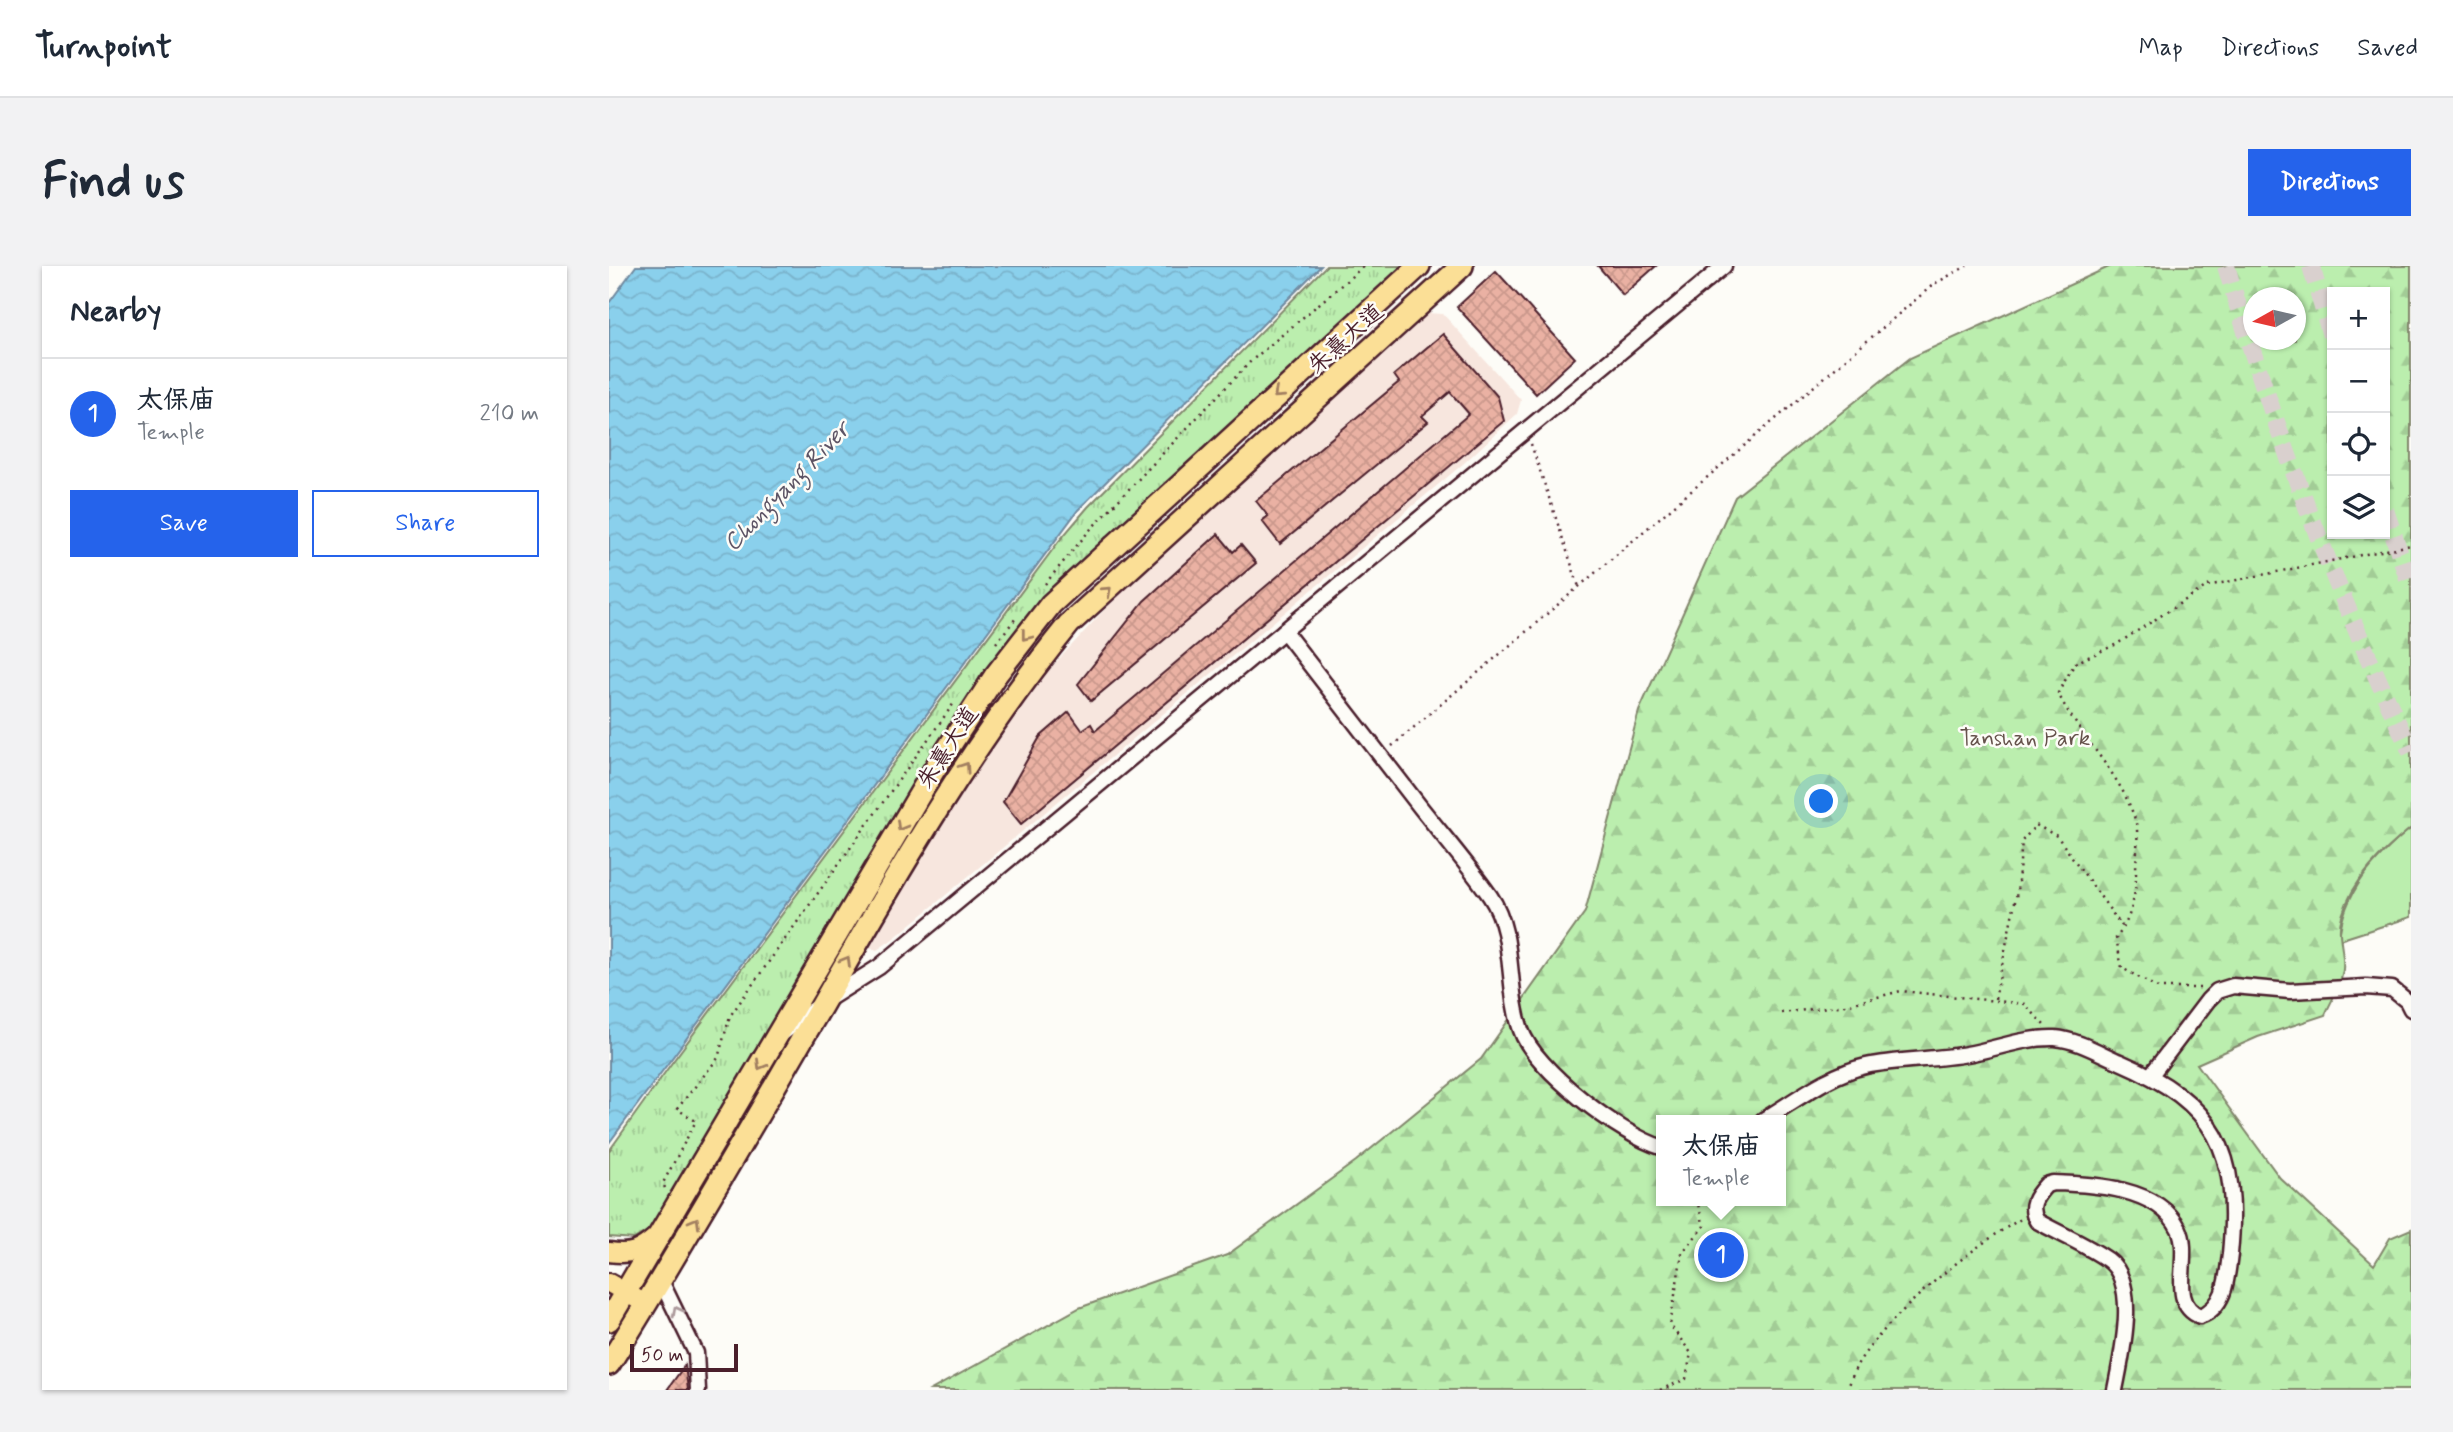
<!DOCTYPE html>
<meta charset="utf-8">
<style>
:root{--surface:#fff;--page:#f2f2f3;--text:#1f2937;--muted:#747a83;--line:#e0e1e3;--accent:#2563eb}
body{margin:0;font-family:Mynerve,"LXGW WenKai TC",sans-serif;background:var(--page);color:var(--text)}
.controls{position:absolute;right:21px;top:21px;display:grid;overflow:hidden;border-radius:0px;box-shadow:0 2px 5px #0004}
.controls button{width:63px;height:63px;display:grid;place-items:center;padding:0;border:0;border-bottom:2px solid var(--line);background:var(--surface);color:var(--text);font:35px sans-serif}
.compass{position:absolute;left:1634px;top:21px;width:63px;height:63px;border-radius:50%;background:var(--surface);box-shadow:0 2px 5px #0004;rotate:262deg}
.scale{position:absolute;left:21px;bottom:18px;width:108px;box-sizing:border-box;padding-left:7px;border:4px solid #4a1f2b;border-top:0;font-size:19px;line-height:24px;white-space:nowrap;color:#4a1f2b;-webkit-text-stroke:5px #fdfcf7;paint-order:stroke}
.you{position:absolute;left:1213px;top:536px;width:24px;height:24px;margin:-18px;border:5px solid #fff;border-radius:50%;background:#1a73e8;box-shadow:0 0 0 10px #1a73e833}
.badge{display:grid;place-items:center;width:46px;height:46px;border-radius:50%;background:var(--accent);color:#fff;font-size:23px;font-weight:700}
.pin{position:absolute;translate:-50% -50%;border:4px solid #fff;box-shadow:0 2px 7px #0006}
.popup{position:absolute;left:1047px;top:849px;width:130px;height:91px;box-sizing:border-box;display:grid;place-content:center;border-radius:0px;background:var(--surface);filter:drop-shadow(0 2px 5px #0005);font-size:23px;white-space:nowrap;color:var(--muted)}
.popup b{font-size:26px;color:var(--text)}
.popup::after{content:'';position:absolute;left:50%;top:100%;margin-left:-14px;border:14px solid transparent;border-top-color:var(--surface)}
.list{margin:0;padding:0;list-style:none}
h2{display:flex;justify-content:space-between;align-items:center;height:91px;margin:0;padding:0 28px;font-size:30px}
h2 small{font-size:23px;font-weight:400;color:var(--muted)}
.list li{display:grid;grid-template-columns:46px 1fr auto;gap:21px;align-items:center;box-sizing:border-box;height:112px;padding:0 28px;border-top:2px solid var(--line)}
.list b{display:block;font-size:26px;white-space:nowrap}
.list p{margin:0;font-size:23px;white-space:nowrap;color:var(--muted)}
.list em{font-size:23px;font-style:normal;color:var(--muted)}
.actions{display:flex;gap:14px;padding:21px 28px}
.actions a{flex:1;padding:16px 0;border:2px solid var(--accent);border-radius:0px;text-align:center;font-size:24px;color:var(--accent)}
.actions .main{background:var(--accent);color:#fff}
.icon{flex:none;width:38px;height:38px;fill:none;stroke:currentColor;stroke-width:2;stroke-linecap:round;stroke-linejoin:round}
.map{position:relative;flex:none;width:1802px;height:1124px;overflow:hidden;border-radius:0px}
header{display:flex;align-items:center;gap:42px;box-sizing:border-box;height:98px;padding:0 35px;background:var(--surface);border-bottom:2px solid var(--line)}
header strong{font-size:33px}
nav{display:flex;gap:38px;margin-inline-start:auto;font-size:24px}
.intro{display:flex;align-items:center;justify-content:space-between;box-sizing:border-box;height:168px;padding:0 42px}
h1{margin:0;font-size:49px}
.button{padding:18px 32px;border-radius:0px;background:var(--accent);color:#fff;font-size:24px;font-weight:700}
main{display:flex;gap:42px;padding:0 42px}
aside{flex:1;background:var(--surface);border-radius:0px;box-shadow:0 2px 5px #0004}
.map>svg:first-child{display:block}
</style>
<header>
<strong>Turnpoint</strong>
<nav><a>Map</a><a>Directions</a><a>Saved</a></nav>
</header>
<div class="intro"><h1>Find us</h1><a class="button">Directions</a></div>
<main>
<aside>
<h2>Nearby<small></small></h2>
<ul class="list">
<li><span class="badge">1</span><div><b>太保庙</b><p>Temple</p></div><em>210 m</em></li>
</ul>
<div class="actions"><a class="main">Save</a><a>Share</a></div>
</aside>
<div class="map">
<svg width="1802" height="1124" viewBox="0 0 1802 1124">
<defs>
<pattern id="forest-firs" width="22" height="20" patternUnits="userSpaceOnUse" patternTransform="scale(1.75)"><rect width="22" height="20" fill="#bbeeae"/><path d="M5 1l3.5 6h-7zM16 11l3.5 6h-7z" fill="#a2cc96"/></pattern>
<pattern id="park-tufts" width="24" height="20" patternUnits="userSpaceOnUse" patternTransform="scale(1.75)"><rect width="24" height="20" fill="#bbeeae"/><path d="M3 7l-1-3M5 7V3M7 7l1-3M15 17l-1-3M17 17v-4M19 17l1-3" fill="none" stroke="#a2cc96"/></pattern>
<pattern id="water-waves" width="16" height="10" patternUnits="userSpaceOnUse" patternTransform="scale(1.75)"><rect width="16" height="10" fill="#8ad0ec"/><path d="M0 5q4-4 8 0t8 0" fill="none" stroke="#79b2cb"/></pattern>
<pattern id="building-cross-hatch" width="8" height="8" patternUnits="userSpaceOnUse" patternTransform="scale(1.75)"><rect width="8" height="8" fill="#eab1a3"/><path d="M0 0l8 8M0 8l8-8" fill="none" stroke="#ca988c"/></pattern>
</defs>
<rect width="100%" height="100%" fill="#fdfcf7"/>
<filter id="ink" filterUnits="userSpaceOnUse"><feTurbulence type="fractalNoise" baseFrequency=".0143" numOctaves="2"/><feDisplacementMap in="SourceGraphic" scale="14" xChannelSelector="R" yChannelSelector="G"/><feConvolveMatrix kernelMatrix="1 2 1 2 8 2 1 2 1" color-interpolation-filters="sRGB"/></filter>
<g filter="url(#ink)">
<path fill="#f7e6de" d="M819,47L834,48L912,134L908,148L854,198L284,673L268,684L260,682L272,655L373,492L439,405L497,342L549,293L757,100Z"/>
<path fill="#bbeeae" stroke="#82866c" stroke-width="2" d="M1802,562V651L1730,674C1734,626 1766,592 1802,562Z"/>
<path fill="url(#forest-firs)" stroke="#82866c" stroke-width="2" fill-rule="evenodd" d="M1502,0H1802V562C1774,585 1743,614 1733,650C1727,668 1736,686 1734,703C1733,718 1722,735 1716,749L1649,771L1588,798L1671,912L1765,999L1781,972L1802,963V1124H322L470,1042L618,989L747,895L872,793L976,646L1030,445L1126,231L1301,92ZM1723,26H1776V268H1723ZM1644,32H1686V74H1644ZM1052,854H1172V935H1052Z"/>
<path fill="url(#park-tufts)" stroke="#82866c" stroke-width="2" d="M717,0H797L430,344L48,959L25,973L0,971V885L62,798L450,275L479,241Z"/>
<path fill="url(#water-waves)" stroke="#70899f" stroke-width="2" d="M27,0H712L469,244L0,877V37Z"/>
<g fill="url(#building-cross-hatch)" stroke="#4a1f2b" stroke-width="2">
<path d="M989,0H1047L1014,29Z"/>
<path d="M887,5L966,92L927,128L848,41Z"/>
<path d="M834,68L889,131L895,155L412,558L394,536L431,471L460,446L473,464L482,458L486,465L860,148L841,126L813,150L819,156L671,278L653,255L659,250L647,235L790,116L785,109Z"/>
<path d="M609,268L624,286L632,279L647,297L482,435L469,418L535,335Z"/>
<path d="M76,1099L79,1124H58Z"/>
</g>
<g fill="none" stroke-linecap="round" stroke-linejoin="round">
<g stroke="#d9d0ce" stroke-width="18" stroke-dasharray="18 9" stroke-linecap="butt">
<path d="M1617,0C1666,167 1728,328 1802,486"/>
<path d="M1702,0L1723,73"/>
<path d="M1776,244L1802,321"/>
</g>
<defs>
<g id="minor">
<path d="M675,365C721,424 767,483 812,542C835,571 860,600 881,630C907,668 897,722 912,764C925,803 1013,870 1052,881"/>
<path d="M173,768L213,737L270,701L1115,0"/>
<path d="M1542,809L1599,734L1608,725L1624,720L1681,725L1757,721L1783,723L1798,735L1802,743"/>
<path d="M1154,854C1186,835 1220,808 1257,800C1290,793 1325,794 1358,788C1387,783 1416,771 1446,772C1469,774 1490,787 1511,796C1607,837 1631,886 1621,988C1618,1011 1617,1041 1591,1050C1558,1038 1583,989 1570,963C1550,921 1483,918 1444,917L1437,919C1427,930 1419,940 1428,955C1451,968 1478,979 1499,994C1531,1017 1512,1092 1506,1124"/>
<path d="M52,1015L87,1087L89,1124"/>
</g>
<g id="major">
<path d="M0,986C22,989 30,986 47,971"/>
<path d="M0,1017L28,1033"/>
</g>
<g id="highway">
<path d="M0,1054L325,504L386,410L442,338L810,0"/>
<path d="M0,1098C74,980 143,859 213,739C288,607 364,476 460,358L853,0"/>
</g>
</defs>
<use href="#minor" stroke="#4a1f2b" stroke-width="19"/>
<use href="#major" stroke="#4a1f2b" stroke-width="23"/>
<use href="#highway" stroke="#4a1f2b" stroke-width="26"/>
<g stroke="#4a1f2b" stroke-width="2.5" stroke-dasharray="2 5" stroke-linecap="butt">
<path d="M922,178L970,321"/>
<path d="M436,318L480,265L642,95L755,0"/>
<path d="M387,377L407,352"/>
<path d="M783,480L1325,18L1358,0"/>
<path d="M1591,722H1549L1513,702L1507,672C1522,654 1527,629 1527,606C1527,591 1530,571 1527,557C1513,507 1471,473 1449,427L1466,397L1508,378L1598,320L1802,279"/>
<path d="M1386,733L1408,626L1413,575L1427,559L1448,570L1514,662"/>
<path d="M1172,747L1237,739L1292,725L1416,738L1435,759"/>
<path d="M56,922L54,917L87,855L68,843L109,792L121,750L345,437"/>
<path d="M1051,1124L1077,1113L1082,1087L1061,1059L1073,987L1095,960L1088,935"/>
<path d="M1238,1124C1242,1115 1245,1103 1251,1094C1285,1045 1360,982 1412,953"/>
</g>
<use href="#minor" stroke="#fdfcf7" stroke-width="14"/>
<use href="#major" stroke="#fbdf96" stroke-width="18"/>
<use href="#highway" stroke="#fbdf96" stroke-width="21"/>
</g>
<defs><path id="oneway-chevron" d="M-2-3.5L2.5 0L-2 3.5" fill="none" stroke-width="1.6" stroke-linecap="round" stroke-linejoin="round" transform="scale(1.75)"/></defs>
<g stroke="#a27f60">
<use href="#oneway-chevron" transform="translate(669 128) rotate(138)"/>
<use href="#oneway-chevron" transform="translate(498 325) rotate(-42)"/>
<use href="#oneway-chevron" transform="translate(417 370) rotate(128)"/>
<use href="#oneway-chevron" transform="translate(356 501) rotate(-56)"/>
<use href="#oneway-chevron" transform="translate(292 560) rotate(120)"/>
<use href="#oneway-chevron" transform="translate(237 695) rotate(-60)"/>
<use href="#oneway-chevron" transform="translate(152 799) rotate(120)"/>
<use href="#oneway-chevron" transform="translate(86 956) rotate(-60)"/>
</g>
<use stroke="#ac999b" href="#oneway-chevron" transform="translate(68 1045) rotate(-118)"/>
</g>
<g text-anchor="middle" stroke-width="5" stroke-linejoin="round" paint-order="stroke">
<g font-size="23" fill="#4a1f2b" stroke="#fdfcf7">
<text transform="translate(736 72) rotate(-42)" y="8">朱熹大道</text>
<text transform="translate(338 481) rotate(-57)" y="8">朱熹大道</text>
</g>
<g font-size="23" fill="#66534c" stroke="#fdfcf7">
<text x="1416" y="479">Tanshan Park</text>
</g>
<g font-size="24" font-style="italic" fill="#5d5465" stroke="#fdfcf7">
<text transform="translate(177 220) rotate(-46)" y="8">Chongyang River</text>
</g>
</g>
</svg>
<div class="controls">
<button>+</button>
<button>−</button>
<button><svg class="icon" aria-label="locate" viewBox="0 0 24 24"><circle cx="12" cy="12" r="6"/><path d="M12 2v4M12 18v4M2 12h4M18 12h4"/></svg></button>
<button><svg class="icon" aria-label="layers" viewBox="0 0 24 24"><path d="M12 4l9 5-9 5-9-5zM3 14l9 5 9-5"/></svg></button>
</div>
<svg class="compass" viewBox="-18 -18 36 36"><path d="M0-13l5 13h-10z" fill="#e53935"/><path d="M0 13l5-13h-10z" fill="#747a83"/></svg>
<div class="scale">50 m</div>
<div class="you"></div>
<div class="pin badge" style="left:1112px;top:989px">1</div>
<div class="popup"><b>太保庙</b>Temple</div>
</div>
</main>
